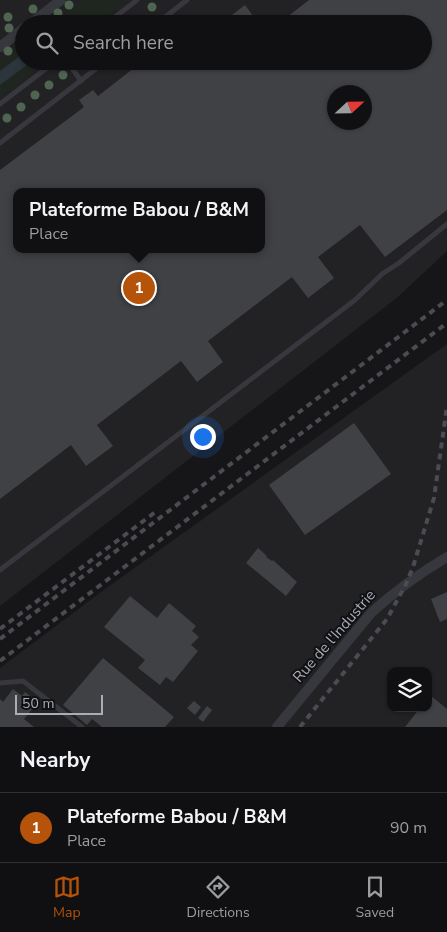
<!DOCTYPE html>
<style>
:root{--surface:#101012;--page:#1e1e20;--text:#f1f3f6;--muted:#9c9d9f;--line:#303032;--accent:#b45309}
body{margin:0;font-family:"Nunito Sans",sans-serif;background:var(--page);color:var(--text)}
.controls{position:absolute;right:15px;bottom:15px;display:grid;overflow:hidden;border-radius:10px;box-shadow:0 1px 4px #0004}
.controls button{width:45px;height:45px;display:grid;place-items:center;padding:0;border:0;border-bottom:1px solid var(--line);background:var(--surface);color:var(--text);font:25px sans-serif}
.compass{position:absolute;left:327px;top:85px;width:45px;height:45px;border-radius:50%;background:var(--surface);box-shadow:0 1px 4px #0004;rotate:68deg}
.scale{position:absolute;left:15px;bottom:12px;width:88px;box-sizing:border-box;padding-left:5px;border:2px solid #a8adb8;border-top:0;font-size:14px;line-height:18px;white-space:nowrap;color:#a8adb8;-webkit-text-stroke:4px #111113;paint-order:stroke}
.you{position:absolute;left:202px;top:436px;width:18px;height:18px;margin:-12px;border:4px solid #fff;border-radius:50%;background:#1a73e8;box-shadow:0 0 0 8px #1a73e833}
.badge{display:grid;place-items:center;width:32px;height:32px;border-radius:50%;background:var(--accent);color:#fff;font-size:16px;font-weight:700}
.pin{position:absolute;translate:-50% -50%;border:2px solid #fff;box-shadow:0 1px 5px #0006}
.popup{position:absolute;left:13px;top:188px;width:252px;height:65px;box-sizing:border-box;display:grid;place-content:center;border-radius:10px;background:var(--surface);filter:drop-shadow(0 1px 4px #0005);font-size:16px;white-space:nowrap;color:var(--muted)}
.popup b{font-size:19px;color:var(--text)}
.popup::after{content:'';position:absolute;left:50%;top:100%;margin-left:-10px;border:10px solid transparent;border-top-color:var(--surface)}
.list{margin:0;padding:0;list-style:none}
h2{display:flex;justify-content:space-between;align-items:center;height:65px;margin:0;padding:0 20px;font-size:21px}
h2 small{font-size:16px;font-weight:400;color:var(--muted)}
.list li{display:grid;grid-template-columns:32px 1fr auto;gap:15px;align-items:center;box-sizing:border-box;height:70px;padding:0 20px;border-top:1px solid var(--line)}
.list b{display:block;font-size:19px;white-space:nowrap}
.list p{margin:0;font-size:16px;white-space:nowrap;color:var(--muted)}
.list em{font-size:16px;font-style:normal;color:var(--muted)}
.icon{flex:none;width:28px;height:28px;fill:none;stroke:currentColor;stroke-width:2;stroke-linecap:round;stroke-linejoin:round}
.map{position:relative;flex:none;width:447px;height:727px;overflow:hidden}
.search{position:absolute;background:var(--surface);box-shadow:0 1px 4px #0004;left:15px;right:15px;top:15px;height:55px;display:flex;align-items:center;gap:12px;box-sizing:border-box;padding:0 18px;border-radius:28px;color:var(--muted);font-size:19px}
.sheet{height:135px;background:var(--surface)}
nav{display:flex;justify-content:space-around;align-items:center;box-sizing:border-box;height:70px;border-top:1px solid var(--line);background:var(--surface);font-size:14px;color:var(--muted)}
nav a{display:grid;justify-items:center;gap:2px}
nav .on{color:var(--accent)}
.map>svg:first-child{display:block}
</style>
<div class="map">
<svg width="447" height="727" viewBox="0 0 447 727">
<rect width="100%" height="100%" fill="#161618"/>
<g fill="#222225" fill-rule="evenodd">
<path d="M0,0H447V251L399,296L0,606ZM24,24H423V61H24ZM334,92H364V122H334ZM17,192H262V249H17Z"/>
<path d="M447,344V727H0V668L101,592ZM391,671H428V708H391Z"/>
</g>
<g fill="#1e261f">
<path d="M81,0H127L96,24H50Z"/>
<path d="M24,44V61H47L0,97V62Z"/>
</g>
<path fill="#2c353c" d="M24,53V61H32L0,85V71Z"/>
<g fill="#404145" fill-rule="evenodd">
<path d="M309,0H447V210L385,257L360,225L318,257L334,278L308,298L292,277L208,341L223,362L197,382L181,361L97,425L113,446L86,466L71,445L0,499V170L84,107L79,100L93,90L98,96L143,61H423V24H278ZM334,92H364V122H334ZM17,192H262V249H17Z"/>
<path d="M245,5L259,24H220Z"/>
<path d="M354,423L391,474L305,535L269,485Z"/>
<path d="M258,548L267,556L266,557L272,561L273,560L297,582L286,596L246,563Z"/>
<path d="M447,592V619L440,622L431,599Z"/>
<path d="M130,596L157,618L169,603L196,626L192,631L199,637L191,645L198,651L173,682L166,677L160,685L138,668L145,660L104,627Z"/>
<path d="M103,658L174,717L165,727H102L92,719L87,725L63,705Z"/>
<path d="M13,689L22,696L25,692L38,702L24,719L34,727H0V699L3,702Z"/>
<path d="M431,696L447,709V727H405L420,708H428V699Z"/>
<path d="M194,701L201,707L195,715L187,708Z"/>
<path d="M207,706L212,710L203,722L198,718Z"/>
</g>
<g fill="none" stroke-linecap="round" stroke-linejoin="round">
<g stroke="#37383d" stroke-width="5">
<path d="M106,24L137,0"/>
<path d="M156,24L187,0"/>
<path d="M67,61L81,81"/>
<path d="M0,104L56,61"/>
<path d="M0,143L106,61"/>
<path d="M0,570L355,300L382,274L399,263L447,224"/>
<path d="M0,683L23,681L82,727"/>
</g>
<g stroke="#37383d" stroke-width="10">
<path d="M30,24L61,0"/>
<path d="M0,47L24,28"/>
<path d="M277,727L371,613C394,592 420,573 447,557"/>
</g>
<g stroke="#4a4c52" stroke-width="4" stroke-dasharray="6 5" stroke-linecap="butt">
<path d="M0,629L158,510"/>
<path d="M0,639L447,300"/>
<path d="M0,661L447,323"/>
<path d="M300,727L387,619L406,584L413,567L434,498L447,406"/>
</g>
</g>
<g fill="#506452">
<circle cx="69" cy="5" r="4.5"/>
<circle cx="152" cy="7" r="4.5"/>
<circle cx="33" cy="9" r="4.5"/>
<circle cx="58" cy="13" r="4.5"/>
<circle cx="8" cy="17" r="4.5"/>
<circle cx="9" cy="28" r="4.5"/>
<circle cx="8" cy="51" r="4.5"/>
<circle cx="63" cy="75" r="4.5"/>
<circle cx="49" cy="85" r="4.5"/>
<circle cx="35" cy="95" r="4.5"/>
<circle cx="21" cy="107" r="4.5"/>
<circle cx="7" cy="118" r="4.5"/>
</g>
<g text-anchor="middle" stroke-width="4" stroke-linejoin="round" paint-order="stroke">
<g font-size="15" fill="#a8adb8" stroke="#111113">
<text transform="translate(334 636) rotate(-49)" y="5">Rue de l'Industrie</text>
</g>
</g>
</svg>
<div class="controls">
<button><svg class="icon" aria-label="layers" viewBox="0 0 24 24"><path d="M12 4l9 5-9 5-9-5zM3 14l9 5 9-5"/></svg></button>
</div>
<svg class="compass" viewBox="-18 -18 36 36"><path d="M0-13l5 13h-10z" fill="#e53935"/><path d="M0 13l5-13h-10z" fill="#9c9d9f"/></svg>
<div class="scale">50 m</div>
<div class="you"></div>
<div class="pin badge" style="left:139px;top:288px">1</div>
<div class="popup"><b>Plateforme Babou / B&amp;M</b>Place</div>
<div class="search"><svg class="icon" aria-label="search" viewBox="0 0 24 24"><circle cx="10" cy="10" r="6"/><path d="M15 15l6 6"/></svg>Search here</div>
</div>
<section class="sheet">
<h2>Nearby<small></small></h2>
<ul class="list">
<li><span class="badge">1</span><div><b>Plateforme Babou / B&amp;M</b><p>Place</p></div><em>90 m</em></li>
</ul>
</section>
<nav>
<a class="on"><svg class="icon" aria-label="map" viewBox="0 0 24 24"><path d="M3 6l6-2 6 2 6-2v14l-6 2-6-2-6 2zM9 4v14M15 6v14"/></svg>Map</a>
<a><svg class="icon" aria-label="directions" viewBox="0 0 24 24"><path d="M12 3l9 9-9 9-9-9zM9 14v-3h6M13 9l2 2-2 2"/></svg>Directions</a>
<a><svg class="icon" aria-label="saved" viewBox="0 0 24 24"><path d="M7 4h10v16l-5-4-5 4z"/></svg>Saved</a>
</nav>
